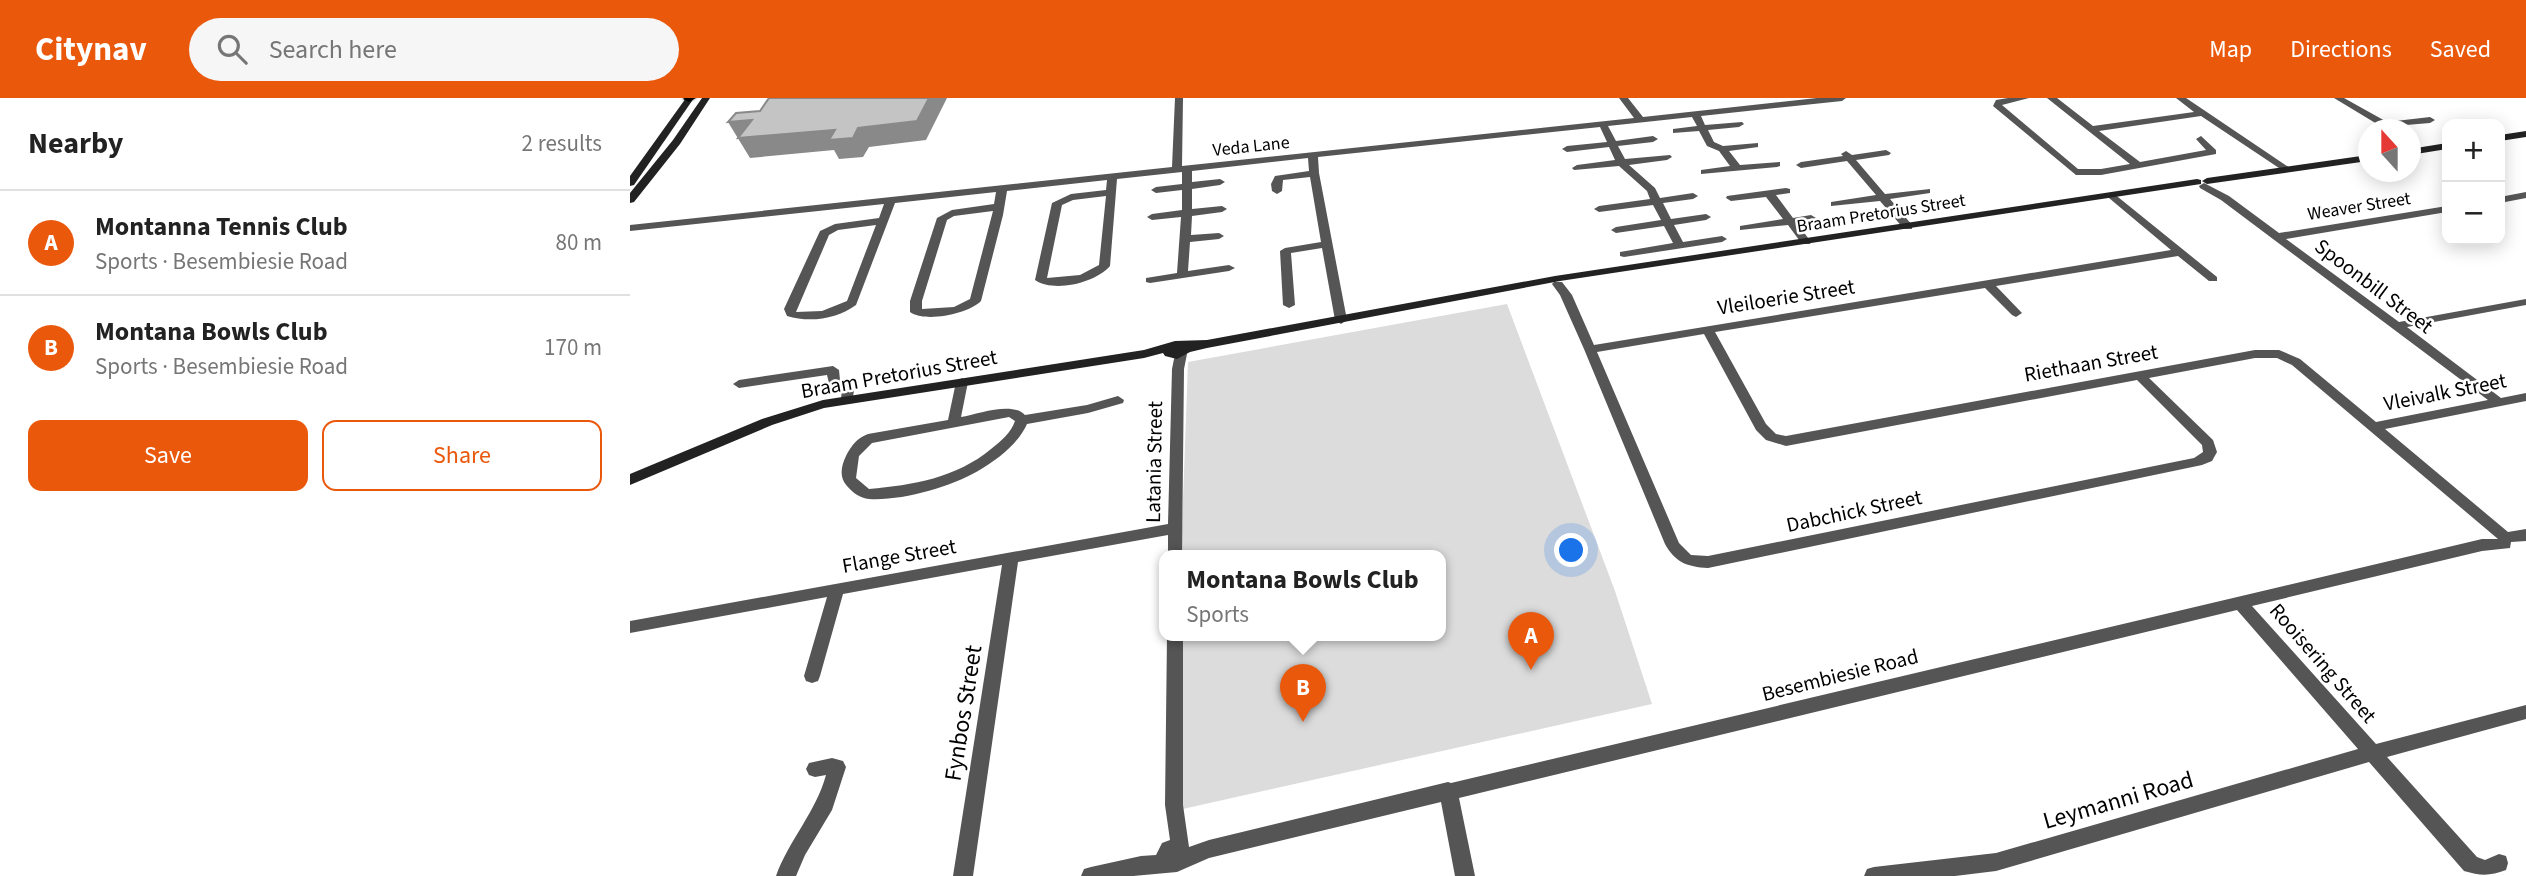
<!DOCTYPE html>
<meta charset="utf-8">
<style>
:root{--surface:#fff;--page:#f6f6f6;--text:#222;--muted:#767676;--line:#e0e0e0;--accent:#ea580c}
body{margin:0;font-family:"Source Sans 3",sans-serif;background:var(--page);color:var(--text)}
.controls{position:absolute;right:21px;top:21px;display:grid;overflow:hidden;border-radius:14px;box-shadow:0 4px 18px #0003}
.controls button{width:63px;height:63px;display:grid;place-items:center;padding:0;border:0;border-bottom:2px solid var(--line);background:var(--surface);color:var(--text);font:35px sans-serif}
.compass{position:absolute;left:1728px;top:21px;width:63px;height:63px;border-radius:50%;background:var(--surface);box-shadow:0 4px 18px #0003;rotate:339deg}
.you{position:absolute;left:942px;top:453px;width:24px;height:24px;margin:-18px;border:5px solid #fff;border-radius:50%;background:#1a73e8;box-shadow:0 0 0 10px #1a73e833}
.badge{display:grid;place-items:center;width:46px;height:46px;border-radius:50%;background:var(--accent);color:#fff;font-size:23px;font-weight:700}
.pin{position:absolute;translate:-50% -58px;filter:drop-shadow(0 2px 4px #0008)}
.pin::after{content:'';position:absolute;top:37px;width:24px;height:21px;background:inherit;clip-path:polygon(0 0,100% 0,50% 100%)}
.popup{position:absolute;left:529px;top:452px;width:287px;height:91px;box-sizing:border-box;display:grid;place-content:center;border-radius:14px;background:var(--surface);filter:drop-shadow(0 2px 5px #0005);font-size:23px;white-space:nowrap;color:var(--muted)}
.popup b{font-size:26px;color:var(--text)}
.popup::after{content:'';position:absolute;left:50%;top:100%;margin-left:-14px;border:14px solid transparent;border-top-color:var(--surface)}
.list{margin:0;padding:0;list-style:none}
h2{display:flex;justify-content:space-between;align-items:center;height:91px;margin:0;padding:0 28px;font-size:30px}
h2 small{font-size:23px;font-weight:400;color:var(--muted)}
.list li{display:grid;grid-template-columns:46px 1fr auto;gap:21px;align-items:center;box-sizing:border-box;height:105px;padding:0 28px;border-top:2px solid var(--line)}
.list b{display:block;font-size:26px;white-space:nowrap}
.list p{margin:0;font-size:23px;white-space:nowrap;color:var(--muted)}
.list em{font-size:23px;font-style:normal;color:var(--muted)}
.actions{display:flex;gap:14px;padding:21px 28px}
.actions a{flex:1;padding:16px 0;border:2px solid var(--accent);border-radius:14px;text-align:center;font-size:24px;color:var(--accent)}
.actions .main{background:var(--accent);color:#fff}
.icon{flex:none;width:38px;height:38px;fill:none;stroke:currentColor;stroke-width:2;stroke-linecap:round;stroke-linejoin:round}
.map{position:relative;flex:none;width:1896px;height:778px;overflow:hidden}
header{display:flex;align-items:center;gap:42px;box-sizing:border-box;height:98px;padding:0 35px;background:var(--accent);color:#fff}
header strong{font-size:33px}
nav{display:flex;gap:38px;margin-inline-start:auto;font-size:24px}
.search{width:490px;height:63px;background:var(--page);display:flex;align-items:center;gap:18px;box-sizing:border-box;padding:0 24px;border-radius:38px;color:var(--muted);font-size:26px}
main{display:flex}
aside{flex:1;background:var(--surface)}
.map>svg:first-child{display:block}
</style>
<header>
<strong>Citynav</strong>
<div class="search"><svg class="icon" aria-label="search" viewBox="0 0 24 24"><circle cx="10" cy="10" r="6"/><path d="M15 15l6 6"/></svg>Search here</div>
<nav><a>Map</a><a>Directions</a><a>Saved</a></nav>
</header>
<main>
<aside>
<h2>Nearby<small>2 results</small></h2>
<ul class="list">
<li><span class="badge">A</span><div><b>Montanna Tennis Club</b><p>Sports · Besembiesie Road</p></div><em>80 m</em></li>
<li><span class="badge">B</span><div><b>Montana Bowls Club</b><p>Sports · Besembiesie Road</p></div><em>170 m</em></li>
</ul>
<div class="actions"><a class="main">Save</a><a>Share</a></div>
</aside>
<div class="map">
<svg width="1896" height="778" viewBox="0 0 1896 778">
<rect width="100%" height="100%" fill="#fff"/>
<path fill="#dcdcdc" d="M877,206L985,493L1022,606L544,713L548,538H811V458H551L558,264Z"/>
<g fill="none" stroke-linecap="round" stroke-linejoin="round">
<defs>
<path id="primary" d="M66,0L59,4L53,1L54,0Z"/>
</defs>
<use href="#primary" stroke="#dbdbdb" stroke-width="3"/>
<g fill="#555" fill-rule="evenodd">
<path d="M545,0H553L552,68L1004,20L989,0H998L1013,19L1187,0H1216L1212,3L1071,18L1075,27L1112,24L1114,26L1109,29L1078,32L1084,44L1093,48L1128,45V49L1099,53L1110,67L1150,64V68L1147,69L1071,76V72L1100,68L1089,53L1077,48L1069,33L1043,35V31L1067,28L1062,19L978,28L986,43L1023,38L1028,41L1023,44L988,48L995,61L1040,57L1042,59L1037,62L999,67L1025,90L1030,100L1063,95L1068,98L1063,101L1033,105L1041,121L1076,116L1081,119L1076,122L1044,127L1053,144L1092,138L1097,141L1092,144L994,159L990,158V154L1043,145L1034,128L986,135L981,132L986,129L1031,122L1023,107L969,114L964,111L969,108L1020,101L1017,93L989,68L944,72L942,70L947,67L985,62L979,49L937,54L932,51L937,48L977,44L970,29L688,59L689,75L717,222L711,226L705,222L692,150L661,155L665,207L659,210L653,207L650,153L655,150L691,144L680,79L653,82L652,93L647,96L642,93L641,86L645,78L679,73L678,60L562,73V84L590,81L595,84L590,87L562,91V111L592,108L597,111L592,114L562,118L561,137L589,135L594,138L589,141L560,144L558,173L599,167L605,170L599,173L520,185L516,184V180L547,175L551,119L522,122L517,119L522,116L552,112V92L526,95L521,92L526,89L552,86V74L487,81L480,168C465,185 424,195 405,182L422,105L441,96L476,92L477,82L377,93L373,117L351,203C338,216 295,225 280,214V203L307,120L322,112L364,106L366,94L265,105L226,207C207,221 180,225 157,218L154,211L190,133L205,126L249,120L254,106L0,133V127L542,69ZM476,98L469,167L450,177L417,180L432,107L443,102ZM363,113L340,201L324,209L292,211V203L317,122L324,118ZM246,127L217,203L192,213L166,214L199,137L208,132Z"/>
<path d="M1378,0H1399L1372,7L1448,71H1471L1500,66L1417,0H1427L1463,28L1564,14L1546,0H1556L1663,72L1655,74L1571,18L1469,33L1510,64L1576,52L1566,41L1571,38L1586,52V56L1471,77H1446L1363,8L1366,2Z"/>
<path d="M1704,0H1714L1757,24L1800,19L1805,22L1800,25L1752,29Z"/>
<path d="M1256,52L1261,55L1259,57L1226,62L1255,96L1300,91V95L1260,101L1282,127V131H1274L1250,103L1201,108V104L1246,97L1217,63L1171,70L1166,67L1171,64L1213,58L1211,56L1216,53L1222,57Z"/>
<path d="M1574,85L1599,98L1649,135L1817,108V114L1656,141L1769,224L1896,201V207L1777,229L1871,300L1896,295V303L1755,331L1878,434L1896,431V443L1881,444L1880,450L1852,453L1622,508L1746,646L1896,607V621L1757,659L1847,759L1855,762L1869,756L1876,758L1878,765L1876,772C1860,778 1851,778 1834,773L1739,664L1366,773L1325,778H1234L1237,771L1244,769L1366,755L1728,651L1607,512L829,700L845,778H825L811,704L579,760L547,774L503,778H451L454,771L461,769L511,758L526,757L532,745L540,742L535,707L537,538H553V707L559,749L579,742L818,684L821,685L1852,441H1868L1662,267L1647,260H1625L1519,280L1583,342L1587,354L1582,363L1572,367L1078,470C1057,469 1045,464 1035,446L954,251L930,197L922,186L924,184H932L942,197L964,247L1541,152L1479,100V96L1483,95L1587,179V183H1579L1548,158L1366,188L1392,215L1386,219L1382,217L1355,190L1085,234L1136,326L1146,336L1156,338L1625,252H1649L1670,261L1746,324L1858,302L1591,102L1570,90L1569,88ZM1074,236L1126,332L1136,342L1156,348L1507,282L1572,347L1573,354L1564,360L1078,458L1061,457L1049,445L967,254Z"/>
<path d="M1156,90L1160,91V95L1146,97L1163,120L1181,117L1186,120L1167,125L1181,144L1180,146H1172L1158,127L1110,132V128L1153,121L1136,99L1101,103L1096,100L1097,98Z"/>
<path d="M1896,94V100L1870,105V99Z"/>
<path d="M551,252L557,256L554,271L552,458H538V437L388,464L343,778H323L372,467L213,496L190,578L188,583L182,585L176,583L174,578L197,499L0,535V523L538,426L542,271L545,256Z"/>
<path d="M203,268L209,272L210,282L223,284L225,287L222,304H212L211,301L212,291L200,289L197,277L109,290L103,286L109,282Z"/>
<path d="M332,280L338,284L331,319C348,316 382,303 395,317L457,307L488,298L494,302L493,305L458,315L397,326C388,346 367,362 348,373C320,389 272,403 239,401C230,400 223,395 217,388C209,380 211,368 216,358C221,348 227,340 238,336L318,322L326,284ZM379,319L385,323C381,335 371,343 361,351C326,380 283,387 239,391L226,380L229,358L242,345Z"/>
<path d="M202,660L213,663L216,669L202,712L175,757L166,778H146C159,742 186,714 196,677L185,679L179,677L176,671L179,665Z"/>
</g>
<g fill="#222" fill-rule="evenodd">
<path d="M56,0H64L4,87L0,88V78Z"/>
<path d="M72,0H80L50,46L4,104L0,105V95L43,42Z"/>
<path d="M1896,33V39L1870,43V37Z"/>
<path d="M1817,45V51L1780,57V51Z"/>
<path d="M1738,57V63L1577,86L1572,83L1577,80Z"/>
<path d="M1567,81L1571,82V86L930,183L577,250L560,254L547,261L535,258L533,255L514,260L194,310L142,327L0,387V376L132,321L193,302L514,252L545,243L577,242L925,178Z"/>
</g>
<use href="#primary" fill="#000" fill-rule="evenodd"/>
</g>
<path fill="#898989" d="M299,0H317L296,42L239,49L233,59L209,61L204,52L120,60L98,24L122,22L228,30Z"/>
<path fill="#c4c4c4" stroke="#898989" stroke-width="2" d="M139,0H299L287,23L228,30L223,40L199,42L205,32L108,40L122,22L98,24L106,15L130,13Z"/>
<g text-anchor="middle" stroke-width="5" stroke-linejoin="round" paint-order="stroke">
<g font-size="18" fill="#000" stroke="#fff">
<text transform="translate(621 48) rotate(-6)" y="6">Veda Lane</text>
<text transform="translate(1729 108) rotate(-9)" y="6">Weaver Street</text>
<text transform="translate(1251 115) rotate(-9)" y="6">Braam Pretorius Street</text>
</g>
<g font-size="21" fill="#000" stroke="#fff">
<text transform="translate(1744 188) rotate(37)" y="7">Spoonbill Street</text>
<text transform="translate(1156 199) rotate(-9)" y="7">Vleiloerie Street</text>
<text transform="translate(1461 265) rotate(-10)" y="7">Riethaan Street</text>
<text transform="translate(269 276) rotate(-10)" y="7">Braam Pretorius Street</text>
<text transform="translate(1815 294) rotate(-11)" y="7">Vleivalk Street</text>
<text transform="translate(524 364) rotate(-89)" y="7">Latania Street</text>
<text transform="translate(1224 413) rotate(-12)" y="7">Dabchick Street</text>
<text transform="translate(269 458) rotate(-10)" y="7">Flange Street</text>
<text transform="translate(1693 565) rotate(49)" y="7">Rooisering Street</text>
<text transform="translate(1210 577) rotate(-14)" y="7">Besembiesie Road</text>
</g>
<g font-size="24" fill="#000" stroke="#fff">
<text transform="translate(333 615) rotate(-81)" y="8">Fynbos Street</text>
<text transform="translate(1488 702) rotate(-16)" y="8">Leymanni Road</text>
</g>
</g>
</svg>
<div class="controls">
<button>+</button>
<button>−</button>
</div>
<svg class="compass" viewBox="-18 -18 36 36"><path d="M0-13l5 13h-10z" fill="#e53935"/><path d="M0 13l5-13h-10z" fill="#767676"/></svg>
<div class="you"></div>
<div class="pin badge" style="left:901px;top:572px">A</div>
<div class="pin badge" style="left:673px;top:624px">B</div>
<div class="popup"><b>Montana Bowls Club</b>Sports</div>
</div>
</main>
